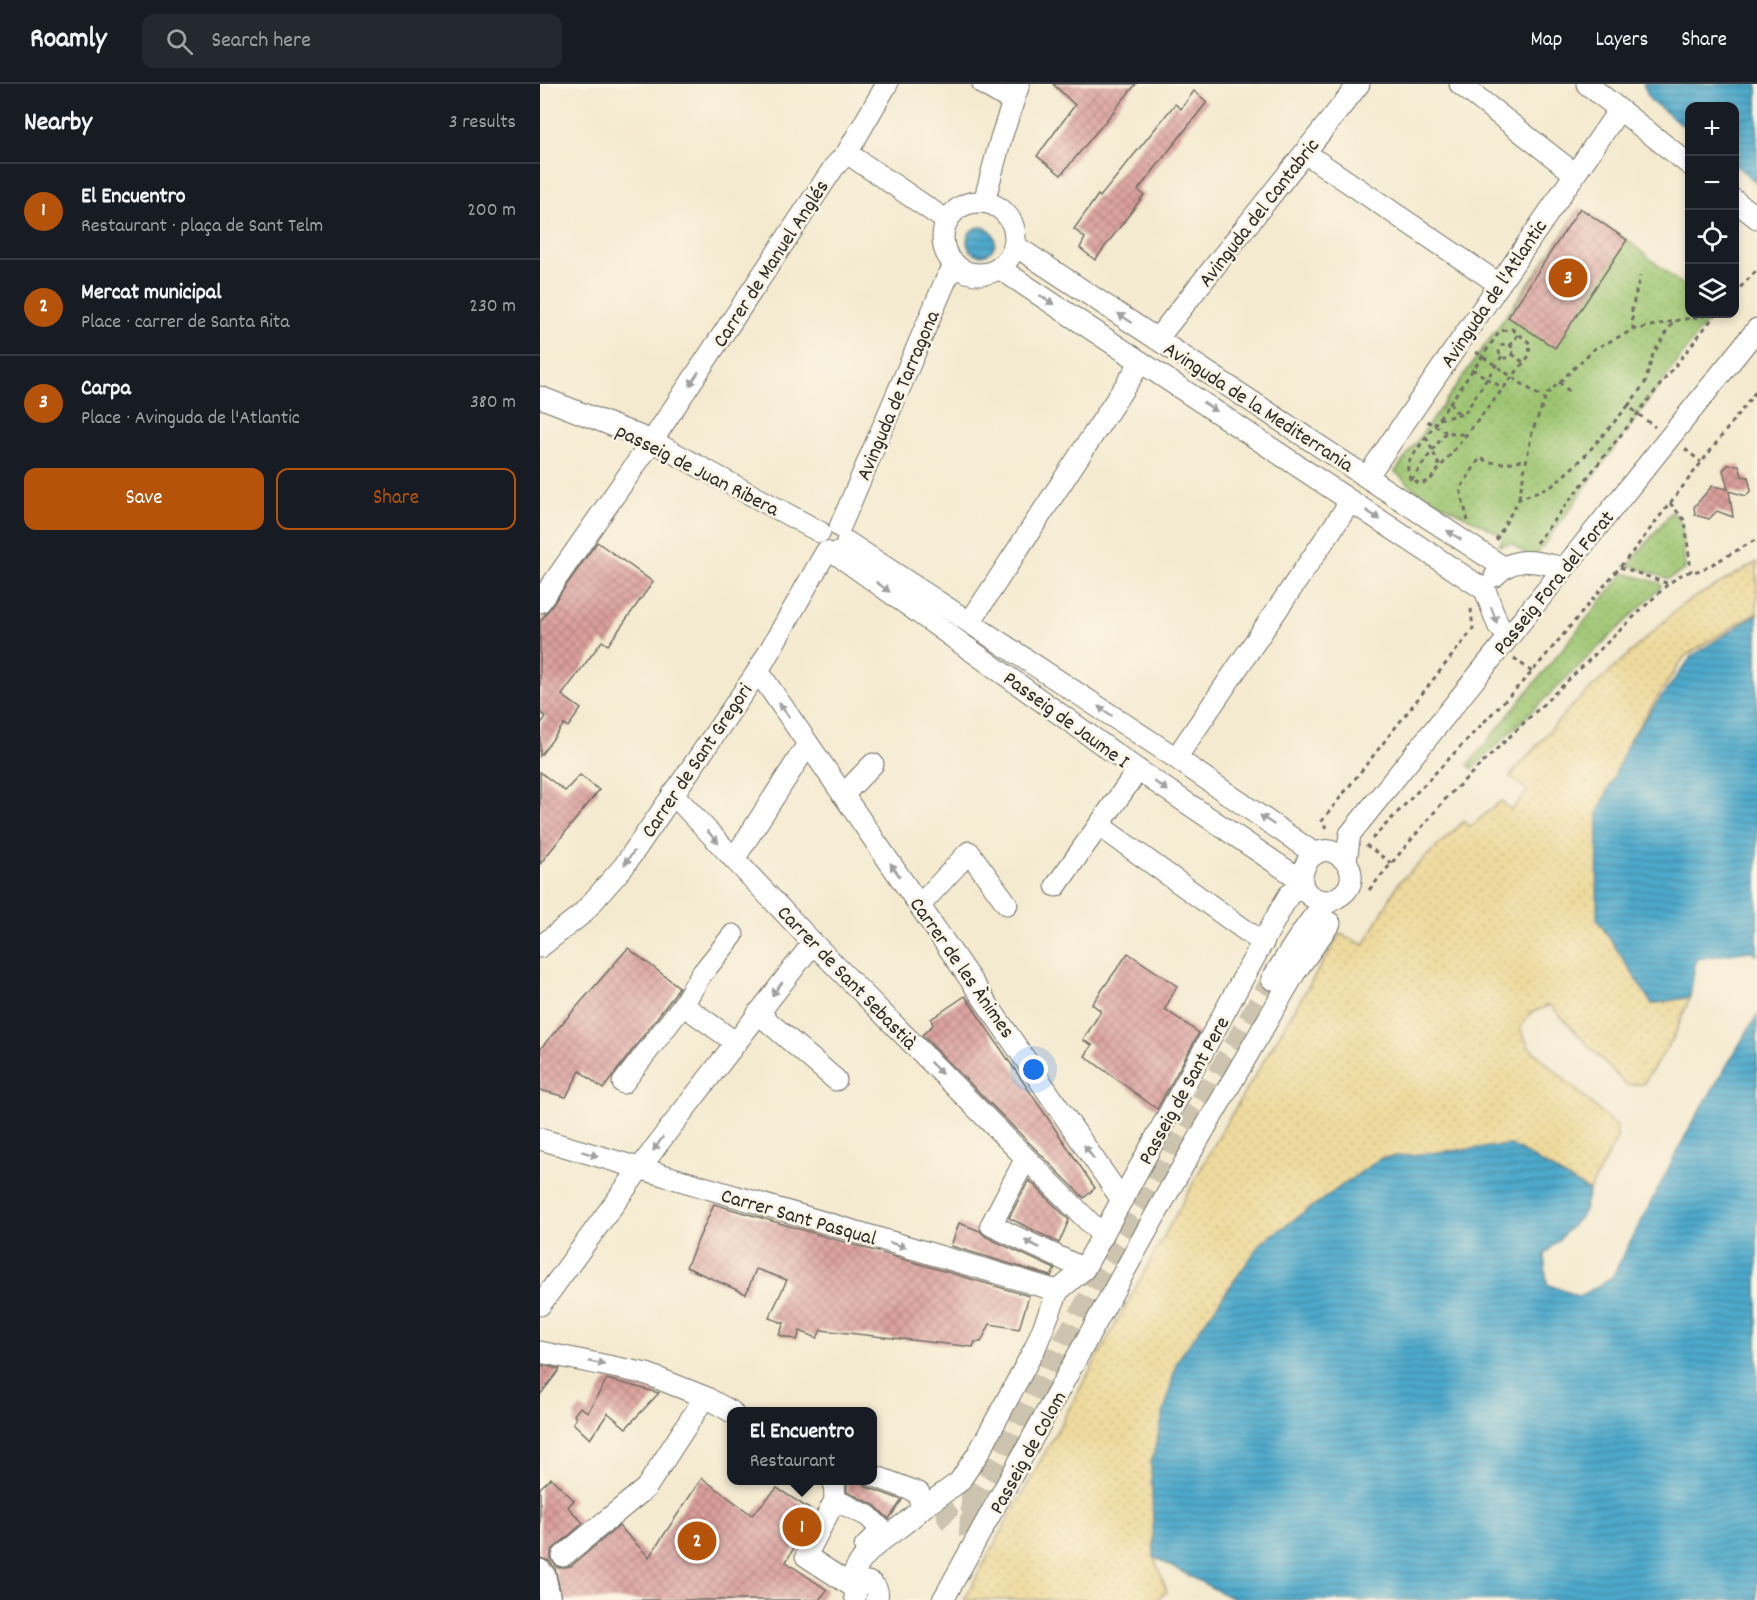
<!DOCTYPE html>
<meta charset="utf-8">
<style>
:root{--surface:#171b24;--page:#242831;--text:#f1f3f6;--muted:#9ea1a6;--line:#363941;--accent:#b45309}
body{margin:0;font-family:Dekko,sans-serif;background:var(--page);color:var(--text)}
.controls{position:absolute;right:18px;top:18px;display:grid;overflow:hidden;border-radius:12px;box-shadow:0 3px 9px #0003}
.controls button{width:54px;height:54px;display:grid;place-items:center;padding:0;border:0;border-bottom:2px solid var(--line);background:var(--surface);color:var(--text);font:30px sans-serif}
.you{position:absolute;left:494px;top:986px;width:21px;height:21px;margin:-15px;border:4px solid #fff;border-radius:50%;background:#1a73e8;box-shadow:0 0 0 9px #1a73e833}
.badge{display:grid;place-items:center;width:39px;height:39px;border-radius:50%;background:var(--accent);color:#fff;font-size:20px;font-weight:700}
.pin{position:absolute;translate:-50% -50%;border:3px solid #fff;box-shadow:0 2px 6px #0006}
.popup{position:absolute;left:187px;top:1323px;width:150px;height:78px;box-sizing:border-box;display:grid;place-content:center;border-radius:12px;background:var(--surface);filter:drop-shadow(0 2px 4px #0005);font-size:20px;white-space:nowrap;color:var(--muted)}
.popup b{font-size:22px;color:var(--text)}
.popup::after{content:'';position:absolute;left:50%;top:100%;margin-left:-12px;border:12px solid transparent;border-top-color:var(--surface)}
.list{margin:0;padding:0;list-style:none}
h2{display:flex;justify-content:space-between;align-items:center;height:78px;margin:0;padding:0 24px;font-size:26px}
h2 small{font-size:20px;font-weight:400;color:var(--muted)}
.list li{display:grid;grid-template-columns:39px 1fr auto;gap:18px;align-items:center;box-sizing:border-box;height:96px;padding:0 24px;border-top:2px solid var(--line)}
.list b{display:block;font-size:22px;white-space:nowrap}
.list p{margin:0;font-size:20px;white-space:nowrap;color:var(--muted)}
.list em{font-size:20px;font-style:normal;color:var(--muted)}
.actions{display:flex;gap:12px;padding:18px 24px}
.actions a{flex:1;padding:14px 0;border:2px solid var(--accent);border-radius:12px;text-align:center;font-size:21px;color:var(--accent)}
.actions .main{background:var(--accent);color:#fff}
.icon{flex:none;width:33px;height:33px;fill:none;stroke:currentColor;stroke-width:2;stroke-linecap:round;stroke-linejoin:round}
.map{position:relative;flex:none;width:1217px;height:1516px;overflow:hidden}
header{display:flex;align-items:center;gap:36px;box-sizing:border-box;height:84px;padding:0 30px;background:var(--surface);border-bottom:2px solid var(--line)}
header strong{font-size:28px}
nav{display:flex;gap:33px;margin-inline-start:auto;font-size:21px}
.search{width:420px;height:54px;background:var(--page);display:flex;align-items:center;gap:15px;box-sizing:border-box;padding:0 21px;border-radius:12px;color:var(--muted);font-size:22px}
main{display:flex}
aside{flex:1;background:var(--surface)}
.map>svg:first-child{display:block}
</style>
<header>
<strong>Roamly</strong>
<div class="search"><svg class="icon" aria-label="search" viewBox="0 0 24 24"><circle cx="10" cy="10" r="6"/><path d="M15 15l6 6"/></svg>Search here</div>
<nav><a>Map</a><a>Layers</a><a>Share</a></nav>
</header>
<main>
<aside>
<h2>Nearby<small>3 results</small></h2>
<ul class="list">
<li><span class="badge">1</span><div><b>El Encuentro</b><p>Restaurant · plaça de Sant Telm</p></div><em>200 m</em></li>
<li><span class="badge">2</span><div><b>Mercat municipal</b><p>Place · carrer de Santa Rita</p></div><em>230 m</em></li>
<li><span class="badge">3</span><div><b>Carpa</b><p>Place · Avinguda de l'Atlantic</p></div><em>380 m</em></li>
</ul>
<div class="actions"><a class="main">Save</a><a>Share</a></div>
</aside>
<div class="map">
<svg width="1217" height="1516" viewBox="0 0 1217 1516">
<defs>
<pattern id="green-dots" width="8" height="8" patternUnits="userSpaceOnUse" patternTransform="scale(1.5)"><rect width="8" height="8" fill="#9dc571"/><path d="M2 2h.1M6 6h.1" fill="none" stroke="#87a962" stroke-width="1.8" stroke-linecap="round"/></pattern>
<pattern id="sand-dots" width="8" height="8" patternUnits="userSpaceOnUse" patternTransform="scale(1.5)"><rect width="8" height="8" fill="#eeda9e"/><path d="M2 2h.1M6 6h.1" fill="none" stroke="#cb8" stroke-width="1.8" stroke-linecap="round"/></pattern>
<pattern id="water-rules" width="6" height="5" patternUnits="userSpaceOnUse" patternTransform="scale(1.5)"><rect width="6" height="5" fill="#4da9cb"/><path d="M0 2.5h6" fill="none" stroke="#408aa5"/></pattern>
<pattern id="building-cross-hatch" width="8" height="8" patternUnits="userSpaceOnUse" patternTransform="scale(1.5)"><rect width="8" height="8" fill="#db9f9c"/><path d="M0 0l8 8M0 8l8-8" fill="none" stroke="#b2827f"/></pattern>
</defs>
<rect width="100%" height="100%" fill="#fcf5e5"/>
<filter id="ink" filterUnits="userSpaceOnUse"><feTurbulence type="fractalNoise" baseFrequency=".0167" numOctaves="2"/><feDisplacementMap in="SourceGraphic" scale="12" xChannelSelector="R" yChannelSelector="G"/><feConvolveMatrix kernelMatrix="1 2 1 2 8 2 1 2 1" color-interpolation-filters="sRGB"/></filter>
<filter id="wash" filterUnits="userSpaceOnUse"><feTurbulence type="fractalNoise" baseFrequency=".008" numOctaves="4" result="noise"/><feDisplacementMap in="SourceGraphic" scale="24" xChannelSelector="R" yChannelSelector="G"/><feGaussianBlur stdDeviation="1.35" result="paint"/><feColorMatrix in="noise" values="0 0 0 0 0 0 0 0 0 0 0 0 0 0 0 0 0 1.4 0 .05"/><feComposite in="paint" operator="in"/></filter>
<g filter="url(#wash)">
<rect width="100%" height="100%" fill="#f4ead0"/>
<g fill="url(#green-dots)" stroke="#64784e" stroke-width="1.5">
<path d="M1040,124L1087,156L1149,206L1150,230H1172L993,476L971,459L959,462L963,453L960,450L877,407L855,388C917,300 980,214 1040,124Z"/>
<path d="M1132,427L1142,440L1145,486L1128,495L1089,481Z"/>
<path d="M1084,489L1120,499L1121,503L932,685L928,681Z"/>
</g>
<path fill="url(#sand-dots)" stroke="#8c8264" stroke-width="1.5" d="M1217,478V528L1145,572L1090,655L1112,920L1150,913L1134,953L1103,1000L1086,1001L1010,921L990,929L980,945L990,964L1077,1043V1054L1049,1107L971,1061L841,1074L721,1159L614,1473L627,1508L616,1516H424L685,1041L800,850L824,861L859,798L924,737L930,743L961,717L971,726L988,707L970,692L1029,625L1143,520Z"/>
<g fill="url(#water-rules)" stroke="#3c6a7b" stroke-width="1.5">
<path d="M1103,0H1217V99L1195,81L1194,22H1150L1149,46L1110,16Z"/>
<circle cx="441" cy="157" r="14"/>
<path d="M1217,530V871L1211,867L1156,875L1150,913L1112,920L1057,835L1058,729L1090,655L1152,572Z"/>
<path d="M1217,931V1516H695L614,1473L611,1379L637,1277L721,1159L841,1074L971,1061L1049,1107L1043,1130L1004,1171L1007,1200L1040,1213L1072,1193L1151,1041Z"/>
</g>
<g id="blocks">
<g fill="url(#building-cross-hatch)">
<path d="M513,0H596L521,91L497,72L535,21Z"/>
<path d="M654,7L667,18L598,106L604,111L555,176L540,164L545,154L534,145L558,111L560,113L635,20L641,25Z"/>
<path d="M1040,124L1087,156L1015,264L968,233Z"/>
<path d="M1188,381H1199L1202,392L1208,393L1211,406L1206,412L1189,407L1193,433L1177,427L1169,435L1155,431L1154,423L1172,402L1188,405L1183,386Z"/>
<path d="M57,458L113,498L68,561L62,557L22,611L41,625L28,643L24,640L0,672V641L6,633L0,628V538Z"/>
<path d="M0,688L25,707L40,691L59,706L0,780Z"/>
<path d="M88,864L139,903L132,914L63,1005L40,987L26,1013L0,1006V965Z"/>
<path d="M588,869L637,902L625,925L659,949L617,1025L545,972L552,961L543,956L561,927L552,920Z"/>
<path d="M425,912L555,1104L544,1114L382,951L393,941L391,935Z"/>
<path d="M489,1096L529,1136L519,1159L469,1134Z"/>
<path d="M174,1120L489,1212L479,1245L450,1240L441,1258H435L433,1263L281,1246L277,1254L260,1247L257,1256L239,1251L244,1239L229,1234L247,1196L216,1185L206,1210L146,1183Z"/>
<path d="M419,1139L440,1147L446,1153L515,1185L511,1192L411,1162Z"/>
<path d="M0,1281L20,1285L0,1311Z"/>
<path d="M67,1295L119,1309L86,1344L68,1329L50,1355L33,1339L36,1335L34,1331L40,1323L48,1328Z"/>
<path d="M11,1394L34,1416L28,1423L43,1439L11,1467V1475L18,1484L31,1482L79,1442L109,1473L162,1394L212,1431L237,1404L274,1428L246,1478L287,1506L279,1516H22L15,1484L9,1477L0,1474V1404Z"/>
<path d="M307,1396H321L327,1403L362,1416L349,1435L334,1421L307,1408Z"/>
</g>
</g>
</g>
<g filter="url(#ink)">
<use href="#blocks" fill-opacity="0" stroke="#716e65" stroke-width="1.5"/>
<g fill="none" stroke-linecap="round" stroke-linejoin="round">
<g stroke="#ccc4af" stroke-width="21" stroke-dasharray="21 10" stroke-linecap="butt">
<circle cx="420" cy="1429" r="13"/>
<path d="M430,1420L732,895"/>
</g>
<defs>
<g id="minor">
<path d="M443,0L472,17"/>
<path d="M920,0L1035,90"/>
<path d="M1047,0L1150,81"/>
<path d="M307,69L407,137"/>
<path d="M765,69L959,200"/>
<path d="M1194,116L1217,134"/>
<path d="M444,118L461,54L479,0"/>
<circle cx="439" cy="154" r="36"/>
<path d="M474,161L963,483"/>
<path d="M459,184L945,506L958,541L969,552"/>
<path d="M617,255L819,0"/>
<path d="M0,313L112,357L280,448"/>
<path d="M827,393L1079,26"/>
<path d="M300,443L405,198L415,180"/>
<path d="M307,458L636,674L775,770"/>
<path d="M295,469L598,686L761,796"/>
<path d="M955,492C974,470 999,478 1024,484"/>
<path d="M0,518L112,357L294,83L307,69L347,0"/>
<path d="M430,538L601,278"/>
<path d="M218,587L582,1116"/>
<path d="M636,674L811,417"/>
<path d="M133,710L273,859L563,1152"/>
<path d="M303,711L333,680"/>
<path d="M560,742L723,859"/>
<path d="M194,775L268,660"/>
<path d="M806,777L810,750L1217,245"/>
<path d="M516,802L598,686"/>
<path d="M380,821L429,768L467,820"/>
<path d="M0,863L42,830L84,782L218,587L286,468"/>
<path d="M732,895C747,872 761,847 779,826C789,814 808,814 811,796C812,788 809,780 803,775C771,742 736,817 790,817"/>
<path d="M143,921L195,958"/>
<path d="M218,929L296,996"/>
<path d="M83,999L143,921L160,892L193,851"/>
<path d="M0,1055L518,1207"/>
<path d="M486,1074L451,1141L544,1185"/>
<path d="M0,1221L120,1057L273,859"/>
<path d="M0,1268L107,1290L165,1313L192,1328"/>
<path d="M294,1396L295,1416L266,1472L315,1504"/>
<path d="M295,1416L328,1432L342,1446L325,1463"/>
<path d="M381,1425L419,1398L439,1368L495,1264L518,1207L544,1185L743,821L749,811L762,800"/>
<path d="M23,1472L106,1404L165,1313"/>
<path d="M0,1486L5,1492L10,1516"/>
<path d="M317,1502L313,1491C325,1461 359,1448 381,1425L379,1409L332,1391"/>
<path d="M315,1512L318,1500L328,1498C336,1501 340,1508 336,1516"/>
<path d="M403,1516L632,1101L756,887L790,839"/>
</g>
</defs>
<use href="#minor" stroke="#716e65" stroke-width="23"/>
<g stroke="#716e65" stroke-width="3" stroke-dasharray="4.5 4.5" stroke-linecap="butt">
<path d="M1194,210L1217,186"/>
<path d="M972,245L990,259L989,272L890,396L881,400L870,395L867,380L960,247Z"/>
<path d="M1093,246L1092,225L1100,192"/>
<circle cx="966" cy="267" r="7"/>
<path d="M970,262L979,249"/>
<path d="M936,268L1004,315"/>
<path d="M972,270L983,278"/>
<path d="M932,285L963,304"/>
<path d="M1019,298L1032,310"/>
<path d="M910,319L915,327L923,330"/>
<path d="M1088,322L1105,299L1113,270L1134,237L1176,230"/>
<path d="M899,335L924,330L962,272"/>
<path d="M887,337L906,348"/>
<path d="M886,353L900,383"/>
<path d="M1145,365L1161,378"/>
<path d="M871,396L906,348L926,351"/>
<path d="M979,414L992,348L1007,310L1054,265L1093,246L1134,237"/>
<path d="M1130,419L1145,437L1151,488"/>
<path d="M928,437L920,405L940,374C955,382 971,379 986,375"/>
<path d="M956,456L979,415L1012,402L1043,374L1088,322L1115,343"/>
<path d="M996,459L1175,231"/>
<path d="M1080,483L1129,500"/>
<path d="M974,574L992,588"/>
<path d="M787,744L781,738L933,545L931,525"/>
<path d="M832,755L992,588L1094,466L1217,306"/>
<path d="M826,761L851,779"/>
<path d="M829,806L908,712L1128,500L1144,489L1162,486L1217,455"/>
</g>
<use href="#minor" stroke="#fff" stroke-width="21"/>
</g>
<defs><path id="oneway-solid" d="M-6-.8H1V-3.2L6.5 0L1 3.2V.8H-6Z" transform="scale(1.5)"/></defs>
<g fill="#a0a0a0">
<use href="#oneway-solid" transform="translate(507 216) rotate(33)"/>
<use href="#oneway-solid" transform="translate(585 234) rotate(-147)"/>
<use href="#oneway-solid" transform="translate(154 295) rotate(123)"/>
<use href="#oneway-solid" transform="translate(670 323) rotate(33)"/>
<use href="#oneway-solid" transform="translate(833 431) rotate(34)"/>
<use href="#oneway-solid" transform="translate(914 451) rotate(-147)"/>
<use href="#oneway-solid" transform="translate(343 503) rotate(36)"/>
<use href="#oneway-solid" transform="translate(954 531) rotate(70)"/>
<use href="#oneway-solid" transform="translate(244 626) rotate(-125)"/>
<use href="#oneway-solid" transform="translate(565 627) rotate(-146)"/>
<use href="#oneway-solid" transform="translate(621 702) rotate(34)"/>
<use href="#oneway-solid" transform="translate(727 736) rotate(-146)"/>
<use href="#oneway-solid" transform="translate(173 753) rotate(47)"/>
<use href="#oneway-solid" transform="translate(89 774) rotate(125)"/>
<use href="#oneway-solid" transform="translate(355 786) rotate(-125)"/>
<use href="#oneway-solid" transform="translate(237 905) rotate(128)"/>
<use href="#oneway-solid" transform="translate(396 984) rotate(45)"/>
<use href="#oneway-solid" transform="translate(118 1060) rotate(125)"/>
<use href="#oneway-solid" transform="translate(549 1068) rotate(-125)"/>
<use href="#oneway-solid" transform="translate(50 1070) rotate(17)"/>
<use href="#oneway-solid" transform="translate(492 1160) rotate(-154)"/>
<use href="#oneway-solid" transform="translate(358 1161) rotate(16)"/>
<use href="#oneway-solid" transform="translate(57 1279) rotate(11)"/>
</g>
</g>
<g text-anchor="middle" stroke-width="5" stroke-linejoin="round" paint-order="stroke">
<g font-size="21" fill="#2b2b2b" stroke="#fcf5e5">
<text transform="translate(718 128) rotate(-52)" y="7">Avinguda del Cantabric</text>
<text transform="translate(230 179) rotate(-57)" y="7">Carrer de Manuel Anglés</text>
<text transform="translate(953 209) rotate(-56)" y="7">Avinguda de l'Atlantic</text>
<text transform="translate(357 311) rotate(-67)" y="7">Avinguda de Tarragona</text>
<text transform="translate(719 322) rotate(33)" y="7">Avinguda de la Mediterrania</text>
<text transform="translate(158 385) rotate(27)" y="7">passeig de Juan Ribera</text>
<text transform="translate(1013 498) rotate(-51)" y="7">Passeig Fora del Forat</text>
<text transform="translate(527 635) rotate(36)" y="7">Passeig de Jaume I</text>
<text transform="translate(156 676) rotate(-56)" y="7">Carrer de Sant Gregori</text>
<text transform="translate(423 883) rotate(55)" y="7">Carrer de les Ànimes</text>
<text transform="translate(308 893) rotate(46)" y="7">Carrer de Sant Sebastià</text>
<text transform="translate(643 1006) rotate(-61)" y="7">Passeig de Sant Pere</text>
<text transform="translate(259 1132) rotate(16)" y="7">Carrer Sant Pasqual</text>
<text transform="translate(487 1368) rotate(-61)" y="7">Passeig de Colom</text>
</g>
</g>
</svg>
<div class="controls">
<button>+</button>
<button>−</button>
<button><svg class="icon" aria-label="locate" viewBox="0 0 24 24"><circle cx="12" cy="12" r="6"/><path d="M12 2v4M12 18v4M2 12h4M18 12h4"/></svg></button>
<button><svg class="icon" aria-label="layers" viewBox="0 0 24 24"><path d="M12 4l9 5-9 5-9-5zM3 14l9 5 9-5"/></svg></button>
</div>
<div class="you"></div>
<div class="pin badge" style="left:262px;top:1443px">1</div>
<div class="popup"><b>El Encuentro</b>Restaurant</div>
<div class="pin badge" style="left:157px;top:1457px">2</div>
<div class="pin badge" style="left:1028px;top:194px">3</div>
</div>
</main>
